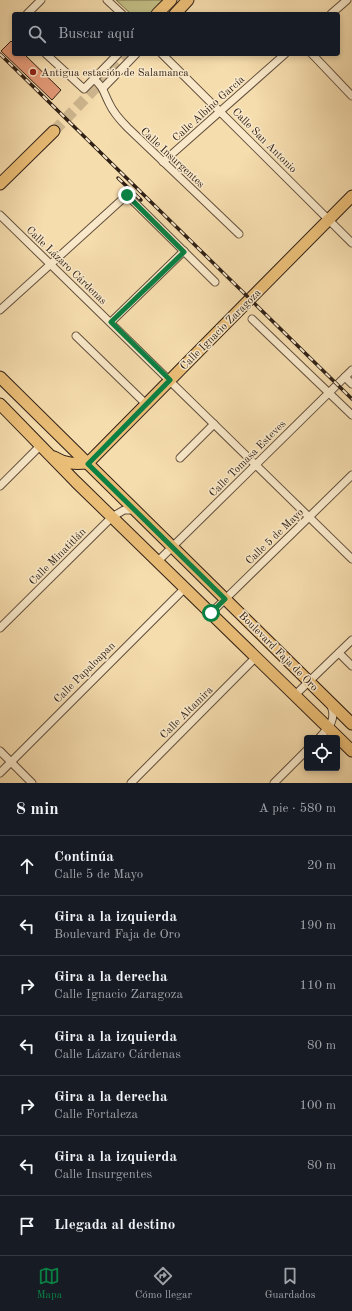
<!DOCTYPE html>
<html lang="es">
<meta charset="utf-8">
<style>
:root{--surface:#171b24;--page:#242831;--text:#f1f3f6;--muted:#9ea1a6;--line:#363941;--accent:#0b8043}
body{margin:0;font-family:"Old Standard TT",serif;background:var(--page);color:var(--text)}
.controls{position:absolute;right:12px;bottom:12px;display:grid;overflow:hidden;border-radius:4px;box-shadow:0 2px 6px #0003}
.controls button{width:36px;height:36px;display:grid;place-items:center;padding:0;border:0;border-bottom:1px solid var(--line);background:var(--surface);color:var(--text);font:20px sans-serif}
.stop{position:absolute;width:12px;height:12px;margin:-9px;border:3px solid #0b8043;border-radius:50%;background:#fff}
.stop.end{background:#0b8043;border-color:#fff;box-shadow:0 1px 4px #0008}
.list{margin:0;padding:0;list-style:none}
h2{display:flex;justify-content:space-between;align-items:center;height:52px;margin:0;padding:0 16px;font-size:17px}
h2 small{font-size:13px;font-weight:400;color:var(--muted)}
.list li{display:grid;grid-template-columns:26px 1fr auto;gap:12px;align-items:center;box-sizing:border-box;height:60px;padding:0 16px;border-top:1px solid var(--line)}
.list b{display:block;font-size:15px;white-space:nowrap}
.list p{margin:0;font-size:13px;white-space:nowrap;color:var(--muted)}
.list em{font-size:13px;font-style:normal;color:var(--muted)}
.icon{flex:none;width:22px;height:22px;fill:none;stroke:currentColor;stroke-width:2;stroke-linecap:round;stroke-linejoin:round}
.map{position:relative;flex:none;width:352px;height:783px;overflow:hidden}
.search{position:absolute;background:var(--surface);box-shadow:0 2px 6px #0003;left:12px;right:12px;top:12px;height:44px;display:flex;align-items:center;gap:10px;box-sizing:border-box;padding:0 14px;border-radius:4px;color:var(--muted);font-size:15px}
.sheet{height:472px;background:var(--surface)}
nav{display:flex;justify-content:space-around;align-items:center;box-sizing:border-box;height:56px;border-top:1px solid var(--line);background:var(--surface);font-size:11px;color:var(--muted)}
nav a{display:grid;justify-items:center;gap:2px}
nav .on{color:var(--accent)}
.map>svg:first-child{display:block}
</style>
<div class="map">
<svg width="352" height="783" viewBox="0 0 352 783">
<rect width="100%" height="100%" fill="#f6ddae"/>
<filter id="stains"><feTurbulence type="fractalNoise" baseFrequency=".005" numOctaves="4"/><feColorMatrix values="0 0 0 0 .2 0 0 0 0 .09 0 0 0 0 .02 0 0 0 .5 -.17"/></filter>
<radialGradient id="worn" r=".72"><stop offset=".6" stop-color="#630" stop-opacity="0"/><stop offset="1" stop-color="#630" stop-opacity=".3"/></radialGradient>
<path fill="#c3bf85" stroke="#7a704e" d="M116,0H168L154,14H131Z"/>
<path fill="#e59b79" stroke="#302016" d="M11,41L14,44V54H24L61,90L52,100L1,51Z"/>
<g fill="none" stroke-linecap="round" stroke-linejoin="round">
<path stroke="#ceb790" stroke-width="11" stroke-dasharray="11 5.5" stroke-linecap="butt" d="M54,131L128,54"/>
<defs>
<g id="minor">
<path d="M107,0L122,14"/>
<path d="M27,14L41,0"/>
<path d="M331,14L347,0"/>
<path d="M46,54L84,89L118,54"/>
<path d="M162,54L352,243"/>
<path d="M312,54L352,96"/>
<path d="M94,79C104,88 103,91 109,103C113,112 120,120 128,128L239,234"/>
<path d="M103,88L136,54"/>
<path d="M163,162L285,54"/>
<path d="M0,215L352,559"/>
<path d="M0,310L127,195L215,282"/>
<path d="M252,319L352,415"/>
<path d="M111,322L184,251"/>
<path d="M76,336L146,404"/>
<path d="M345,377L352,384"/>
<path d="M180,458L214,424"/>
<path d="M0,486L40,446"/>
<path d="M158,561L352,370"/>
<path d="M211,613L352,475"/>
<path d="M0,628L112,517L124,510H135"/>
<path d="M339,653L352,666"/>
<path d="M295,695L352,640"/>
<path d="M319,738C328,728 337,720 331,706"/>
<path d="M0,751L32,783"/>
<path d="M0,773L185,588"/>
<path d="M131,783L256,657"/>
<path d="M274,783L307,750"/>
</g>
<g id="primary">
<path d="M157,14L171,0"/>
<path d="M175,14L188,0"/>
<path d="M0,184L54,131"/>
<path d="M0,377L352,724"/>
<path d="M0,404L76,482L352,751"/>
<path d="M54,457C65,464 75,464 88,463L352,196"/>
</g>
</defs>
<use href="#minor" stroke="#624f3c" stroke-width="9"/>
<use href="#primary" stroke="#302016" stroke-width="13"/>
<use href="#minor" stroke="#f9e9ca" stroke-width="7"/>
<use href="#primary" stroke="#ebbe77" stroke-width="11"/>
<defs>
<g id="rail">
<path d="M0,54L352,399"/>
<path d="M118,178L141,200"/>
</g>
</defs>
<use href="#rail" stroke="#302016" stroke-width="3.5"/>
<use href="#rail" stroke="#f9e9ca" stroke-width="2" stroke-dasharray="6" stroke-linecap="butt"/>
</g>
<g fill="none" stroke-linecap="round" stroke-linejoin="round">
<path stroke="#0b8043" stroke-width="5" d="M127,195L184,252L111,322L170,380L88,464L225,599L211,613"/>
</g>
<circle fill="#8f2418" stroke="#f9e9ca" stroke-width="1.5" cx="33" cy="72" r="4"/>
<g text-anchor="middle" stroke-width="3" stroke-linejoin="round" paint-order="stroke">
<g font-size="11" fill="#302016" stroke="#f9e9ca" text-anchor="start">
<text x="41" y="76">Antigua estación de Salamanca</text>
</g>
<g font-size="11" fill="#302016" stroke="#f9e9ca">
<text transform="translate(208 108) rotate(-42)" y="4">Calle Albino García</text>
<text transform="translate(265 140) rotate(45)" y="4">Calle San Antonio</text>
<text transform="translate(173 157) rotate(43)" y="4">Calle Insurgentes</text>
<text transform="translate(67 265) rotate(44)" y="4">Calle Lázaro Cárdenas</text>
<text transform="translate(220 329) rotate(-45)" y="4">Calle Ignacio Zaragoza</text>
<text transform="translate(247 458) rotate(-45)" y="4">Calle Tomasa Esteves</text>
<text transform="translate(274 536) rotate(-44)" y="4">Calle 5 de Mayo</text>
<text transform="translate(57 556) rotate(-45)" y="4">Calle Minatitlán</text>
<text transform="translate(279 651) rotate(45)" y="4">Boulevard Faja de Oro</text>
<text transform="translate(84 672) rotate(-45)" y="4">Calle Papaloapan</text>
<text transform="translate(186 712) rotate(-45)" y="4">Calle Altamira</text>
</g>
</g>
<rect width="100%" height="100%" filter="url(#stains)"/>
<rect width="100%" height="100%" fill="url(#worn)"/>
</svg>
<div class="controls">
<button><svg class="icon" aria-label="locate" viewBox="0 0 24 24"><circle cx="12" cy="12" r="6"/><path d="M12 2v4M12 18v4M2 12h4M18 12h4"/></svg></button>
</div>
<div class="stop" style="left:211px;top:613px"></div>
<div class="stop end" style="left:127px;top:195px"></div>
<div class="search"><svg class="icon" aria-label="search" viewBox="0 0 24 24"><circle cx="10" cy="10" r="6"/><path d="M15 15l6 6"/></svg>Buscar aquí</div>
</div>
<section class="sheet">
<h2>8 min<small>A pie · 580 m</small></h2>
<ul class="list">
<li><svg class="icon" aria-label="ahead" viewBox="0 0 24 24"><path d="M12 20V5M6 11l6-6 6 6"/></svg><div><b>Continúa</b><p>Calle 5 de Mayo</p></div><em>20 m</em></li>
<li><svg class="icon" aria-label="left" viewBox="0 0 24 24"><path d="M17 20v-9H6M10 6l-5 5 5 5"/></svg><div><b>Gira a la izquierda</b><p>Boulevard Faja de Oro</p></div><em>190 m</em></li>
<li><svg class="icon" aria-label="right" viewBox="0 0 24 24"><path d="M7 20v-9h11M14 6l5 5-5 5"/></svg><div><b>Gira a la derecha</b><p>Calle Ignacio Zaragoza</p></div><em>110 m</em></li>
<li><svg class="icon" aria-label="left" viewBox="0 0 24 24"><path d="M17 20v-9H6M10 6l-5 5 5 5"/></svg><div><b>Gira a la izquierda</b><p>Calle Lázaro Cárdenas</p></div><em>80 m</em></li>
<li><svg class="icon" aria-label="right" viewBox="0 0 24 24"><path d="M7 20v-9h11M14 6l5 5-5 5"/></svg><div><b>Gira a la derecha</b><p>Calle Fortaleza</p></div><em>100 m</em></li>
<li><svg class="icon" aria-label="left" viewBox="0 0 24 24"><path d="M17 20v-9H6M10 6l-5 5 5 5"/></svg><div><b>Gira a la izquierda</b><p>Calle Insurgentes</p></div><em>80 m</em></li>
<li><svg class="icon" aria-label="arrive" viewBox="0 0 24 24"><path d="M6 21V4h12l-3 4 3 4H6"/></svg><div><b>Llegada al destino</b></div></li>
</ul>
</section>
<nav>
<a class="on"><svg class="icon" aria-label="map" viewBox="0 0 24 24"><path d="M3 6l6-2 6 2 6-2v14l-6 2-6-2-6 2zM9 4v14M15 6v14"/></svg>Mapa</a>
<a><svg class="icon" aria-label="directions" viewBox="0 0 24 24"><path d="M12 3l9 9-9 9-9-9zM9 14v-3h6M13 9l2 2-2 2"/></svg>Cómo llegar</a>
<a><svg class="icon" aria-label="saved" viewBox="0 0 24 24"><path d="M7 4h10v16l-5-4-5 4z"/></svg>Guardados</a>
</nav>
